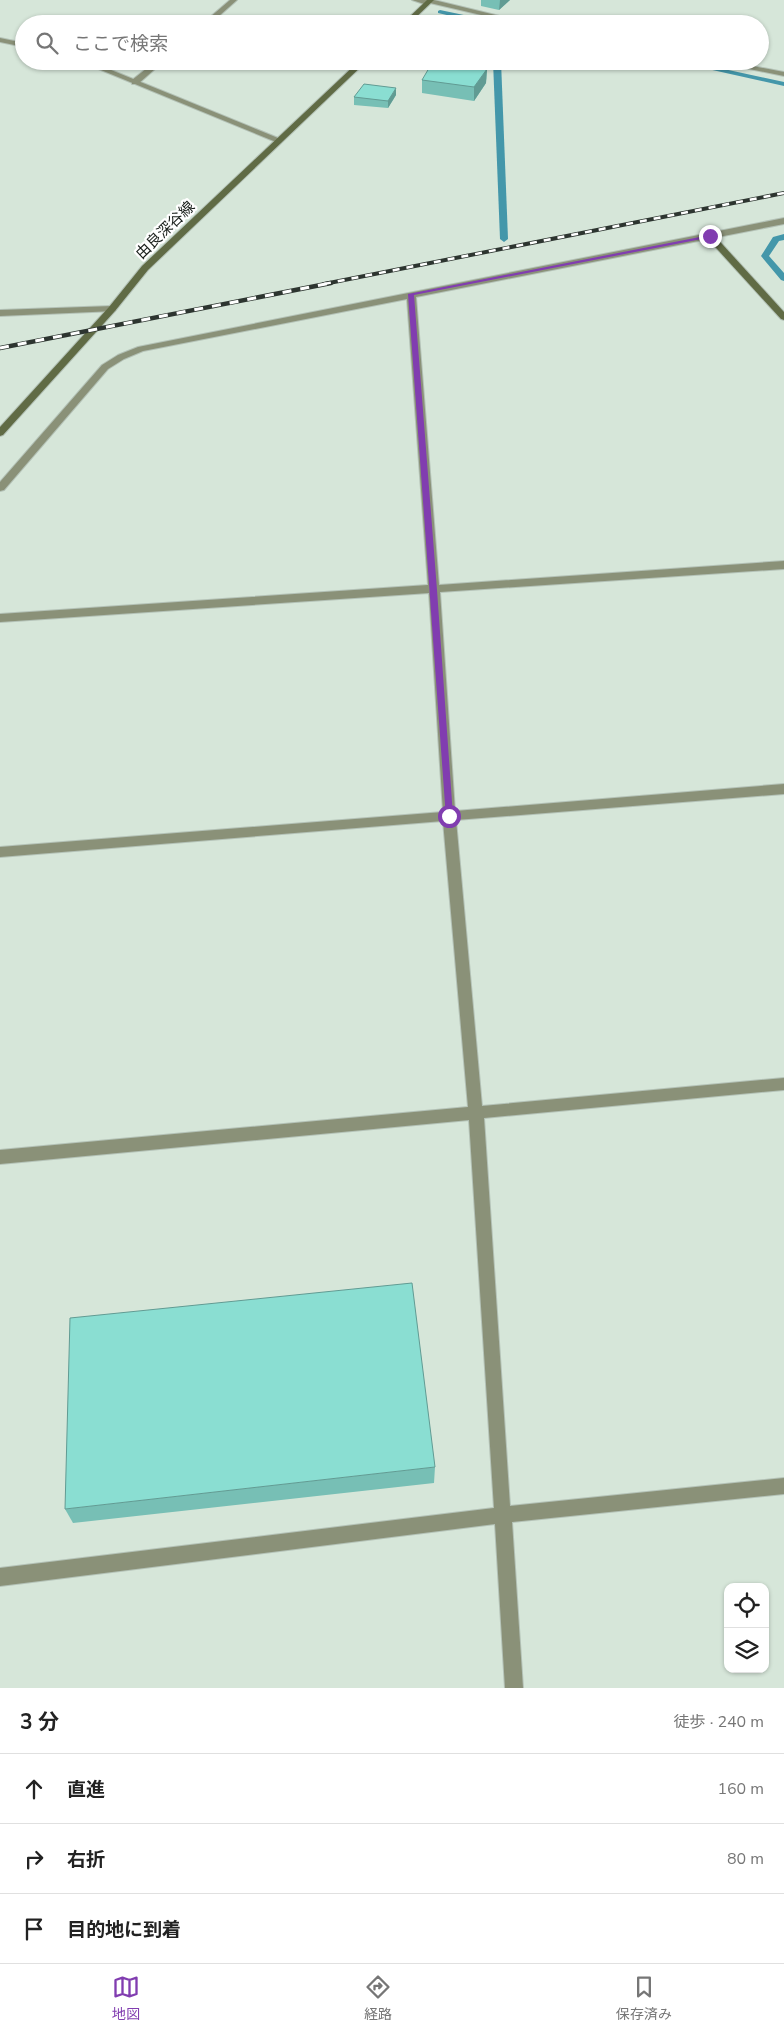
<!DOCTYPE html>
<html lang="ja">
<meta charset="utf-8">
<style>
:root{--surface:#fff;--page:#f6f6f6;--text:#222;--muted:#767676;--line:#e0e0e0;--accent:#813db0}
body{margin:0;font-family:"Nunito Sans","Noto Sans JP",sans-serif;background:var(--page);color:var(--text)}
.controls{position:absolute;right:15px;bottom:15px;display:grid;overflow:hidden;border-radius:10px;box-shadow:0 1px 4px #0004}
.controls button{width:45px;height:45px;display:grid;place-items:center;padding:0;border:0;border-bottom:1px solid var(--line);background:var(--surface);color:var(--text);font:25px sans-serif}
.stop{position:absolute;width:15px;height:15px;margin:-11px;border:4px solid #813db0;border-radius:50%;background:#fff}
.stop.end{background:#813db0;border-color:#fff;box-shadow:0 1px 5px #0008}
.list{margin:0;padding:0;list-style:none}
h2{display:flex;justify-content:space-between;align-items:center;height:65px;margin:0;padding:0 20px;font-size:21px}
h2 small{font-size:16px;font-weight:400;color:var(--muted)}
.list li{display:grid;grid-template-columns:32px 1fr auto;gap:15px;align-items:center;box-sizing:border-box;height:70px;padding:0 20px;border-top:1px solid var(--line)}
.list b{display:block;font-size:19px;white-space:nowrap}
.list em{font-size:16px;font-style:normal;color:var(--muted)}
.icon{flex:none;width:28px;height:28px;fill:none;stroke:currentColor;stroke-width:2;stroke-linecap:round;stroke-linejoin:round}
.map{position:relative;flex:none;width:784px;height:1688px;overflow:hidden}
.search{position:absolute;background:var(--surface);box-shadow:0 1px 4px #0004;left:15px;right:15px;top:15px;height:55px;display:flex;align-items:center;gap:12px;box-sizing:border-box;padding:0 18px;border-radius:28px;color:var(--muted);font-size:19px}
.sheet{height:275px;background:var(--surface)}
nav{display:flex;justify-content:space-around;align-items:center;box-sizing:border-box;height:70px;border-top:1px solid var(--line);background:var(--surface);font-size:14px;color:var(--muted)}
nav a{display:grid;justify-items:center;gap:2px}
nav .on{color:var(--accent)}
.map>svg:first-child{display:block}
</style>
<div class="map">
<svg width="784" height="1688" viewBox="0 0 784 1688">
<rect width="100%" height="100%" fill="#d6e6d9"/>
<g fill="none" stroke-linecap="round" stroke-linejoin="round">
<g fill="#4497aa" fill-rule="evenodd">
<path d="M440,10L497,22L500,24H486L438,13V11Z"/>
<path d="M493,61H501L508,239L504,242L500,239Z"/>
<path d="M672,61H687L784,82V86Z"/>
<path d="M784,234V240L779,241L769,256L784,273V281L781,280L761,256L773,237Z"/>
</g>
<defs>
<g id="lane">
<path d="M230,0H237L210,24H202Z"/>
<path d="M156,61H164L138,84H132V80Z"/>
</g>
<g id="street">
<path d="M412,0H434L533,24H520L430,3L427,5Z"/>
<path d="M0,38L24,43V47L0,42Z"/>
<path d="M79,61H89L283,140L276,142Z"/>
<path d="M710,61H726L784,72V76Z"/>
<path d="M784,218V224L416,297L439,585L784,561V569L440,592L455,811L784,784V794L456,820L482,1106L784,1078V1090L484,1118L510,1506L784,1478V1494L512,1522L523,1688H505L495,1524L0,1586V1568L494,1508L469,1120L0,1164V1150L468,1107L443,821L0,857V847L443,812L429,593L0,622V614L428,585L407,299L143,351L124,359L108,369L4,490L0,491V482L102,365L118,355L138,347Z"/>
<path d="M112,306L116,309L115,311L0,316V310Z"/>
</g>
<g id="secondary">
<path d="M427,0H434L409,24H402Z"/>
<path d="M359,61H367L148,270L115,311L3,435L0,436V427L109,307L142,266Z"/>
<path d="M707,234H713L784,312V320L781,319L707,238Z"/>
</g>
</defs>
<use href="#lane" stroke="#b4c2b7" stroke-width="2"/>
<use href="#street" stroke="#b4c2b7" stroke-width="2"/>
<use href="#secondary" stroke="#b4c2b7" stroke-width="2"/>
<use href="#lane" fill="#8a9178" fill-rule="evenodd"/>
<use href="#street" fill="#8a9178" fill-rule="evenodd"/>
<use href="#secondary" fill="#606b45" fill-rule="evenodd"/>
<defs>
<path id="rail-far1" d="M324,284L784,193"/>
<path id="rail" d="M0,348L331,283"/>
</defs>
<use href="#rail-far1" stroke="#2d3530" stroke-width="4"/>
<use href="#rail" stroke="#2d3530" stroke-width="4.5"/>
<use href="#rail-far1" stroke="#fff" stroke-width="2.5" stroke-dasharray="7" stroke-linecap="butt"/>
<use href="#rail" stroke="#fff" stroke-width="3" stroke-dasharray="9" stroke-linecap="butt"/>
</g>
<g fill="#77bfb5">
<path d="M481,0H510L499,10L481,6Z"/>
<path d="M487,69L486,83L474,101L422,93V80Z"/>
<path d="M396,95L388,108L354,105V97Z"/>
<path d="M435,1467L434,1483L73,1523L65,1509Z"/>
</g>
<g fill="#619b93">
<path d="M500,0H510L499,10Z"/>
<path d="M487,69L486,83L474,101V87Z"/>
<path d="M396,88V95L388,108V101Z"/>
</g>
<g fill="#8aded2" stroke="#619b93">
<path d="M432,63L487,69L474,87L422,80Z"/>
<path d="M364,84L396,88L388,101L354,97Z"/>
<path d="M412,1283L435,1467L65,1509L70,1318Z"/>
</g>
<path fill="#813db0" d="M710,235L712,237L414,295L437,590L453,816L449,819L446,818L408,294Z"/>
<g text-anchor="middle" stroke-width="4.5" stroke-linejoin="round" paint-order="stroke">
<g font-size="15" fill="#181e1a" stroke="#fff">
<text transform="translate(165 230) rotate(-44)" y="5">由良深谷線</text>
</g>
</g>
</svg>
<div class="controls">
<button><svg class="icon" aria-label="locate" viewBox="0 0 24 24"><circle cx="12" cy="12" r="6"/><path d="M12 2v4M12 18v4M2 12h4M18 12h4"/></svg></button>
<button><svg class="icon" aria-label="layers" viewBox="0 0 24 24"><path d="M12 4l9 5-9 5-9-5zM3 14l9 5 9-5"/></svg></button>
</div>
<div class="stop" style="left:449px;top:816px"></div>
<div class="stop end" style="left:710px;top:236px"></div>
<div class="search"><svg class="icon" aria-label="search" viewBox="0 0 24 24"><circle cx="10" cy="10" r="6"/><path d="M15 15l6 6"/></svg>ここで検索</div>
</div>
<section class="sheet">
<h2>3 分<small>徒歩 · 240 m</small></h2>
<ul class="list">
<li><svg class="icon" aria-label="ahead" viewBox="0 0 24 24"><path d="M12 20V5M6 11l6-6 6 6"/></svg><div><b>直進</b></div><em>160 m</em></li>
<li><svg class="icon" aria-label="right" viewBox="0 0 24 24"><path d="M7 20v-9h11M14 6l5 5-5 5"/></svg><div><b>右折</b></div><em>80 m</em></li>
<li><svg class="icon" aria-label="arrive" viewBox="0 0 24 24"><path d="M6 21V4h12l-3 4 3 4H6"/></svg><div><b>目的地に到着</b></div></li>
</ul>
</section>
<nav>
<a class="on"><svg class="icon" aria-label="map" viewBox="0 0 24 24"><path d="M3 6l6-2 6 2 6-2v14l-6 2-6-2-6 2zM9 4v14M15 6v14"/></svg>地図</a>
<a><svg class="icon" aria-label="directions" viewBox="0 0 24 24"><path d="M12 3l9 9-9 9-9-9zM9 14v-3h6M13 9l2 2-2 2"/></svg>経路</a>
<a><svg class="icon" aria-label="saved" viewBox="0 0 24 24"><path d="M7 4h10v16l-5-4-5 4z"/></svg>保存済み</a>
</nav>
